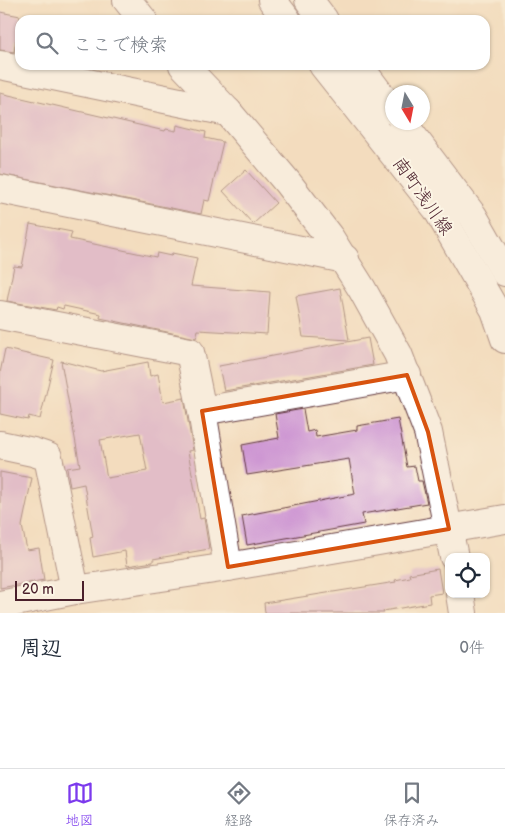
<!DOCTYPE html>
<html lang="ja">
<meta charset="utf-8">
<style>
:root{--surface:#fff;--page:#f2f2f3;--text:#1f2937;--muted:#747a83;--line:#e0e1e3;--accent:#7c3aed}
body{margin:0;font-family:"Balsamiq Sans","Klee One",sans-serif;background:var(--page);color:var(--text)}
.controls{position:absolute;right:15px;bottom:15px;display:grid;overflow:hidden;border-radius:10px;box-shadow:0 1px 4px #0004}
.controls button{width:45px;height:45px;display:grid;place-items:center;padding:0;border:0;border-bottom:1px solid var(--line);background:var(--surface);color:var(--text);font:25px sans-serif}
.compass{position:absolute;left:385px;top:85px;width:45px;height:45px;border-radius:50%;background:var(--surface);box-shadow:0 1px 4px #0004;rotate:170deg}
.scale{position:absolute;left:15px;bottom:12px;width:69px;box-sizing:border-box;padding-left:5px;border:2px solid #4a1f2b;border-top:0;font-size:14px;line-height:18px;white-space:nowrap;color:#4a1f2b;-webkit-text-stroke:4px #fcf5e5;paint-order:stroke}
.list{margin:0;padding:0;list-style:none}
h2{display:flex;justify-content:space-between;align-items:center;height:65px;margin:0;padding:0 20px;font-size:21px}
h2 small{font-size:16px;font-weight:400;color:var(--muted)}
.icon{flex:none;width:28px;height:28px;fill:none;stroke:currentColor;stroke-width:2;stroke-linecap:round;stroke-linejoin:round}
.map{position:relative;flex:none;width:505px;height:613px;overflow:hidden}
.search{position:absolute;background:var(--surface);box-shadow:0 1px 4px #0004;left:15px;right:15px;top:15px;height:55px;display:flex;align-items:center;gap:12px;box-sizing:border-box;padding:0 18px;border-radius:15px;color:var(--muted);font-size:19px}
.sheet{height:155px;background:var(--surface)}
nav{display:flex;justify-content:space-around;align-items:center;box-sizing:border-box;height:70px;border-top:1px solid var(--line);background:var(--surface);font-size:14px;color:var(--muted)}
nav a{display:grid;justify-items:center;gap:2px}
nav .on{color:var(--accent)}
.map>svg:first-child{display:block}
</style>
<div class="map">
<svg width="505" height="613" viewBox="0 0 505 613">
<rect width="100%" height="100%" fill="#fcf5e5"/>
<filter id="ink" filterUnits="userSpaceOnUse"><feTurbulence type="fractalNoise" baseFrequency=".02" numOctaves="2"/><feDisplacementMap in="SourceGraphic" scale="10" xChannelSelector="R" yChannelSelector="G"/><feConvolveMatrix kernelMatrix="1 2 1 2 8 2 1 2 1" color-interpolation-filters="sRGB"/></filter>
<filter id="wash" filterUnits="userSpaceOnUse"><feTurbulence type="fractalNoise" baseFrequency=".0096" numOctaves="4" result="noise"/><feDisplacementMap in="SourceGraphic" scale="20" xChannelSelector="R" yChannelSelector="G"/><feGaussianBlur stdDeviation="1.12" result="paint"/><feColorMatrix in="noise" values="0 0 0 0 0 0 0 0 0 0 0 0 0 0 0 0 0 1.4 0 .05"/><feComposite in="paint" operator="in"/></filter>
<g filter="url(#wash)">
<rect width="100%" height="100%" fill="#f3dcbe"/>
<g id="blocks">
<g fill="#ce97d3" fill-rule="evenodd">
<path d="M0,12L20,16V41L16,40L14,52L0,50Z"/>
<path d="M0,93L165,131L166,129L176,131L177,125L206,132L205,138L223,142L209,201L204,200L201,214L0,174Z"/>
<path d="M246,170L276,203L253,224L223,191Z"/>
<path d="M30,224L72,232L70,239L156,257L157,253L171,256L172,253L197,258L191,286L270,292L267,334L198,330L196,338L100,318L101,314L64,306L63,309L57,307L56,310L7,301L14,266L22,267Z"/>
<path d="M340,288L349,340L303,337L296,296Z"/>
<path d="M368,338L373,365L224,391L219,366Z"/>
<path d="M5,349L54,360L40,419L29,416L28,420L0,414V373Z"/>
<path d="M61,361L101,371L148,362L150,376L158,374L163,402L184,398L193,450L188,451L200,519L204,518L209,549L153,559V562L127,566L125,551L93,557L90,538L93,537L84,484L70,487L67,468L80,466ZM140,433L147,471L107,478L100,440Z"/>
<path d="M303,409L307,432L315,430L316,437L357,430V426L398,419L407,467L415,466L418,481H422L427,503L362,514L364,524L247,545L242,516L355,494L349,459L247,475L242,445L279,438L275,414Z"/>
<path d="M0,472L32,478L22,526L27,550L39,548L44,580L0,588Z"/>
<path d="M438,569L442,593L429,595L430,603L383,611L384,613H265L264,603L396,582L395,580L410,577L409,574Z"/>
</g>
</g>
</g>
<g filter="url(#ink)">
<use href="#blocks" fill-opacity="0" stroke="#633b41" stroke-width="1"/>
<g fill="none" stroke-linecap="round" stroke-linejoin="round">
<defs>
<g id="minor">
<path d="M127,0L143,20"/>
<path d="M272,0L287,20"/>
<path d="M309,0L324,20"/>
<path d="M0,65L228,112"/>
<path d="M183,65L228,112L287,182L330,238L362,289L398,354L428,432L454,557"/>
<path d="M323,65L437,209L495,310L505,339"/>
<path d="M358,65L392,110"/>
<path d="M402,122L473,216L505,272"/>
<path d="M0,189L345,259"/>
<path d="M0,315L190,352L202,411L228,567"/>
<path d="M202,411L407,375"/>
<path d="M0,445L33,452L48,457L75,590"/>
<path d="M460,594L463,613"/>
<path d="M0,605L75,590L228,567L505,519"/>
</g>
</defs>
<use href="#minor" stroke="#633b41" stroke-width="30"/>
<use href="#minor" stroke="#fff" stroke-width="28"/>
</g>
</g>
<path d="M0 0H505V613H0ZM407,375L428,432L449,529L228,567L202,411Z" fill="#f3dcbe" fill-opacity=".55" fill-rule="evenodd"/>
<path fill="none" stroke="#d8530f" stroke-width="4" stroke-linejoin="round" d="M407,375L428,432L449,529L228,567L202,411Z"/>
<g text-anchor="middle" stroke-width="4" stroke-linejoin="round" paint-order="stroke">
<g font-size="18" fill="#4a1f2b" stroke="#fcf5e5">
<text transform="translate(423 196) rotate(55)" y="6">南町浅川線</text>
</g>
</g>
</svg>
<div class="controls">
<button><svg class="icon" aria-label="locate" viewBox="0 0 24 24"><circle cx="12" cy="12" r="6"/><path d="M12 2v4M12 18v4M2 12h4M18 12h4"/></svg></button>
</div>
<svg class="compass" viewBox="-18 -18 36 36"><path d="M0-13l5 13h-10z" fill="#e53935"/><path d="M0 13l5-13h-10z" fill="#747a83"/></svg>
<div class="scale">20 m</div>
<div class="search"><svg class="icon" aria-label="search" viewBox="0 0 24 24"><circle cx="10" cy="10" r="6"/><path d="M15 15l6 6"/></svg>ここで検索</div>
</div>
<section class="sheet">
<h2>周辺<small>0件</small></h2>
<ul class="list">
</ul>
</section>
<nav>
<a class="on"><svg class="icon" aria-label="map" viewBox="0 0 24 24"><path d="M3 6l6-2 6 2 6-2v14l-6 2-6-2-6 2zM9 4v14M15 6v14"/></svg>地図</a>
<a><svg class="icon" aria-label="directions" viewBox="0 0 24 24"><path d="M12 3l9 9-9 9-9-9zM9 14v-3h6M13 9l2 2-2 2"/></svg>経路</a>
<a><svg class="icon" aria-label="saved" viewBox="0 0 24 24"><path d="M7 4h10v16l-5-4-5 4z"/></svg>保存済み</a>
</nav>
